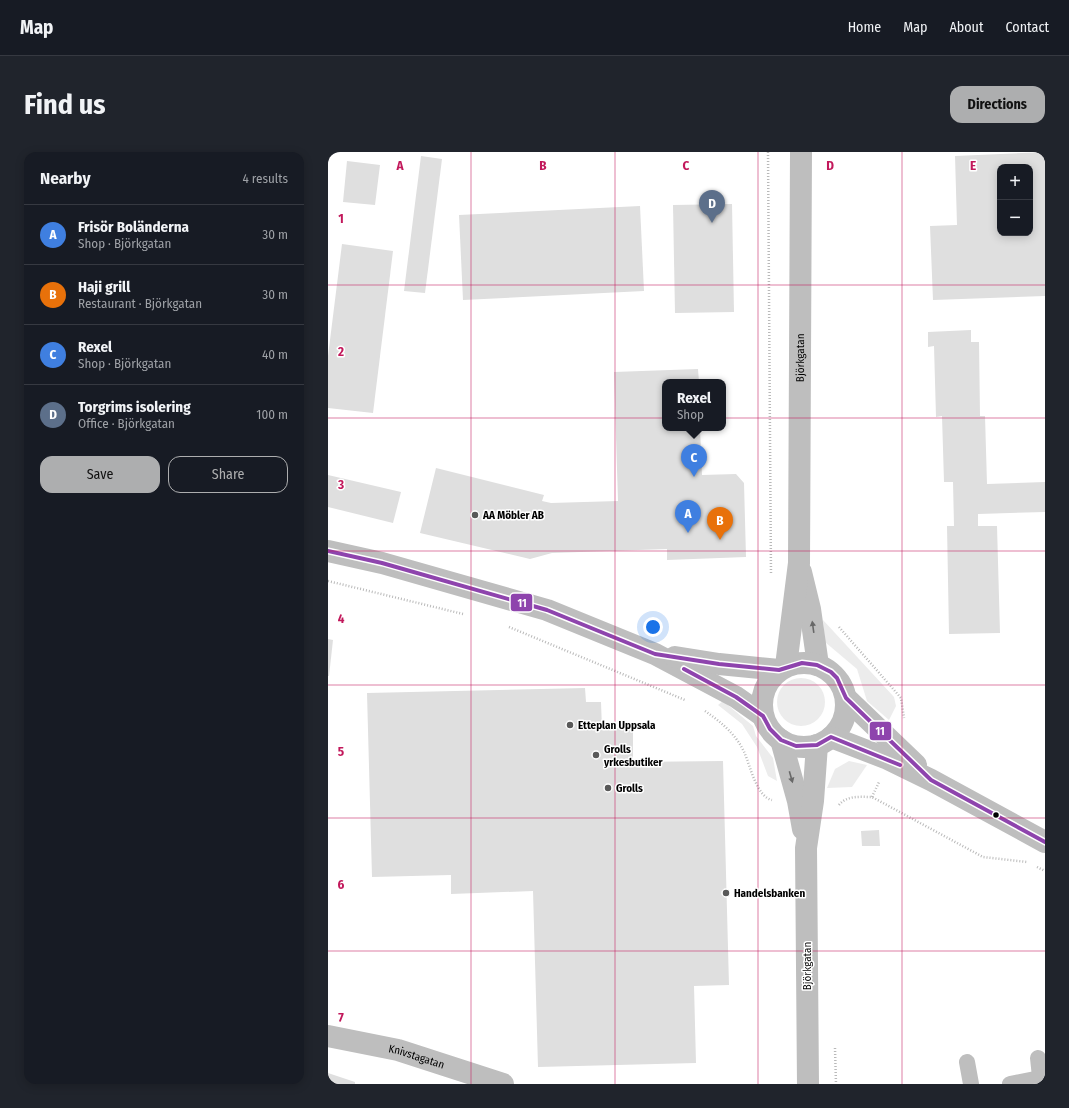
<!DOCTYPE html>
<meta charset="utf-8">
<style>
:root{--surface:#171b24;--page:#20242c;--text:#f1f3f6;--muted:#9ea1a6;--line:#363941;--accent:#adaeaf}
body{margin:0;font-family:"Fira Sans Condensed",sans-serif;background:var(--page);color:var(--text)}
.controls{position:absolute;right:12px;top:12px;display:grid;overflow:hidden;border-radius:8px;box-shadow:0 2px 10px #0003}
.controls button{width:36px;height:36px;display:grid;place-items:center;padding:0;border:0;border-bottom:1px solid var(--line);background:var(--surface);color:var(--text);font:20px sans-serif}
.you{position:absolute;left:325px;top:475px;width:14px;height:14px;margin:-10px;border:3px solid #fff;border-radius:50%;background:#1a73e8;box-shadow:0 0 0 6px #1a73e833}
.badge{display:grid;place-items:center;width:26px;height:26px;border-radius:50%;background:var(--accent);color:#fff;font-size:13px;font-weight:700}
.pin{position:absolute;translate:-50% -33px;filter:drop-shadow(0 1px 2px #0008)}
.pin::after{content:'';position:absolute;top:21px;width:14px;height:12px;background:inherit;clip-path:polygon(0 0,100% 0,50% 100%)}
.popup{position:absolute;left:334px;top:227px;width:64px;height:52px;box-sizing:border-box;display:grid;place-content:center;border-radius:8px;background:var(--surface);filter:drop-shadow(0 1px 3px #0005);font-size:13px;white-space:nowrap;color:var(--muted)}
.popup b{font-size:15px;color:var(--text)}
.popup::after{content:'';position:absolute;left:50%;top:100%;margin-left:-8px;border:8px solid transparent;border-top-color:var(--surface)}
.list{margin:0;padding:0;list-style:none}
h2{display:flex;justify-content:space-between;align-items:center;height:52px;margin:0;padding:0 16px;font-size:17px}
h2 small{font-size:13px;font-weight:400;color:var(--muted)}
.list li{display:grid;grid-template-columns:26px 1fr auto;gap:12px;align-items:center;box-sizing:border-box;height:60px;padding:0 16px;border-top:1px solid var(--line)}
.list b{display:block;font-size:15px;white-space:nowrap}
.list p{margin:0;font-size:13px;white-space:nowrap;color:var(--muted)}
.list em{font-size:13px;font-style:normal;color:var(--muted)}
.actions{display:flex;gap:8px;padding:12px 16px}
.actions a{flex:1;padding:9px 0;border:1px solid var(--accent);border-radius:12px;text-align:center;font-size:14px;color:var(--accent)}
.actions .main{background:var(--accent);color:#111}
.map{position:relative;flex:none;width:717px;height:932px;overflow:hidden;border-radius:12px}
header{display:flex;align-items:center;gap:24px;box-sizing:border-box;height:56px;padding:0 20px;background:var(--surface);border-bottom:1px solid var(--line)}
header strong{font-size:19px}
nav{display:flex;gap:22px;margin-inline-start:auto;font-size:14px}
.intro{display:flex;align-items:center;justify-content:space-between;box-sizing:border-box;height:96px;padding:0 24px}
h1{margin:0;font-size:28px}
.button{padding:10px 18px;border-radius:12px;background:var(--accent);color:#111;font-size:14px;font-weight:700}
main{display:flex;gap:24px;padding:0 24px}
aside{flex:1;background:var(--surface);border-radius:12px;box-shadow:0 2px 10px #0003}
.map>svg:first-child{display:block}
</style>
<header>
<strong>Map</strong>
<nav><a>Home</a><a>Map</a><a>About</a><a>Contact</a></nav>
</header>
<div class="intro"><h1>Find us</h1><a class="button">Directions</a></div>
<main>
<aside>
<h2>Nearby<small>4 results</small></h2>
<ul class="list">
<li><span class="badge" style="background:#3f7fe0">A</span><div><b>Frisör Boländerna</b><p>Shop · Björkgatan</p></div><em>30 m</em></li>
<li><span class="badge" style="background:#e8710a">B</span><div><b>Haji grill</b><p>Restaurant · Björkgatan</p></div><em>30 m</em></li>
<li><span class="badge" style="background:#3f7fe0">C</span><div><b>Rexel</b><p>Shop · Björkgatan</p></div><em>40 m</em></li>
<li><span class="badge" style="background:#5c6f8a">D</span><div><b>Torgrims isolering</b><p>Office · Björkgatan</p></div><em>100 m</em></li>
</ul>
<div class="actions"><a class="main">Save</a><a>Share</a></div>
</aside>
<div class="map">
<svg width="717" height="932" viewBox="0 0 717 932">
<rect width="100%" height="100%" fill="#fff"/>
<g fill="#ececec">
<path d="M495,468L566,545L568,554L561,568L539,549L529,517L497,490Z"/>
<circle cx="473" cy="550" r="24"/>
<path d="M395,549L425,574L428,584L445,606L449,629L440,624L429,595L414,572L390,553Z"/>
<path d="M521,609L539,613L524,635L499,636L507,617Z"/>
</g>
<g fill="#dfdfdf" fill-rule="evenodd">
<path d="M717,0V144L605,148L602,74L629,73L627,4ZM672,15H702V81H672Z"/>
<path d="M93,4L114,7L97,141L76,139Z"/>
<path d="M19,9L52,13L47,53L15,50Z"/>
<path d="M404,52L406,160L347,161L345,53Z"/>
<path d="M312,54L316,139L135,148L131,63Z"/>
<path d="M14,92L65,99L45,261L0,256V204Z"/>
<path d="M643,178V190H651L652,264H657L659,332L717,330V360L650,362V374H669L672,481L621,482L619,374H626L625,330H616L614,264L608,265L606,194L600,195V180Z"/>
<path d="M370,217L371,230H337V276H372L374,323L408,322L416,331L418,405L339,408V397L224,401L202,407L92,381L108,316L216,343L214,349L223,351L290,349L286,220Z"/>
<path d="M0,323L73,340L65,371L0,355Z"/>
<path d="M0,487L5,488L1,524H0Z"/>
<path d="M257,536L258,550H273L274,577L305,575V610L395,609L401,833L366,834L368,911L210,915L205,739L123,742V723L44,725L39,541Z"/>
<path d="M551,678L552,694H534L533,679Z"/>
<path d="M0,921L27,930V932H0Z"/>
</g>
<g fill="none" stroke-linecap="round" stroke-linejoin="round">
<g stroke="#b9b9b9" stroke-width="2.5" stroke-dasharray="1 2" stroke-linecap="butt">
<path d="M440,0L443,423"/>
<path d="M0,429L135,462"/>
<path d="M181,475L357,548"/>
<path d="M511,475L573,546L576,566"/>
<path d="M377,559C393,570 409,583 417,602C422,614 429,645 444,648"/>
<path d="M544,645L551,630"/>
<path d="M511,653C519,643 532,645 544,645L655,705L699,710"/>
<path d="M709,715L717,719"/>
<path d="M507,896L508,932"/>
</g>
<g stroke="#bebebe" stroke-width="16">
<path d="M710,906L712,925"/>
<path d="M639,910L643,932"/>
<path d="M682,932L717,925"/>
</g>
<g stroke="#bebebe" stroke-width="22">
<path d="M0,399L54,411L219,458L327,502L408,545L435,564"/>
<path d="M473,420L482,457L490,513"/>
<path d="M347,505L391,512L451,518"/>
<circle cx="476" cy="553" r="42"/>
<path id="s1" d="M458,514L471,411L473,0"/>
<path d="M518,546L588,613"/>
<path d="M503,585L560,607L603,628L717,690"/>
<path d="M453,588L470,649L475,677"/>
<path id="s2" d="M0,884L70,898L175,932"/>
<path d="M480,932L478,696L485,649L489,593"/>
</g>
<defs>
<g id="bus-1">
<path d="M0,399L54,411L219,458L327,502L391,512L451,518L474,511L489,513L503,520L509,526L518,546L603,628L717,690"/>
<path d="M356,517L408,545L435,564L442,577L453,588L468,594L489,593L503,585L572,613"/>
</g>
</defs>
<use href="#bus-1" stroke="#fff" stroke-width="7"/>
<use href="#bus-1" stroke="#8e44ad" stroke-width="4"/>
</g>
<defs><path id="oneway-solid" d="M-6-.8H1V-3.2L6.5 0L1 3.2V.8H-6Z"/></defs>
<g fill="#686868">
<use href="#oneway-solid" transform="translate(485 475) rotate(-98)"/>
<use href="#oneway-solid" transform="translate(463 625) rotate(74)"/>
</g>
<path fill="none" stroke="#c2185b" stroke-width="1" stroke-opacity="0.55" d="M143,0V932M287,0V932M430,0V932M574,0V932M0,133H717M0,266H717M0,399H717M0,533H717M0,666H717M0,799H717"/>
<g fill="#595959" stroke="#fff" stroke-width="1.5">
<circle cx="147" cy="363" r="4"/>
<circle cx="242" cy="573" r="4"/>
<circle cx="268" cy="603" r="4"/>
<circle cx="280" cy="636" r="4"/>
<circle cx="398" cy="741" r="4"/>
</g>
<circle fill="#000" stroke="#fff" stroke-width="1.5" cx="668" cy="663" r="3.5"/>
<g text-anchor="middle" stroke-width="3" stroke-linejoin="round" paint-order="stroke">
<g font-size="11" fill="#000" stroke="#fff">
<text dy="4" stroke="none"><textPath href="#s1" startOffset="309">Björkgatan</textPath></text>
<text transform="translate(479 814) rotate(-90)" y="4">Björkgatan</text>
<text dy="4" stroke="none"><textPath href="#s2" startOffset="91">Knivstagatan</textPath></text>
</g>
<g font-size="11" font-weight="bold" fill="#000" stroke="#fff" text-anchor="start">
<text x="155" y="367">AA Möbler AB</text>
<text x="250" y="577">Etteplan Uppsala</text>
<text x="276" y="601">Grolls<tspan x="276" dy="13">yrkesbutiker</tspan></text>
<text x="288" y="640">Grolls</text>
<text x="406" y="745">Handelsbanken</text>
</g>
</g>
<g font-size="13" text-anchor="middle" font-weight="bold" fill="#c2185b" stroke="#fff" stroke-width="3" stroke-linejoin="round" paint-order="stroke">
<text x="72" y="18">A</text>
<text x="215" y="18">B</text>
<text x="358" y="18">C</text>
<text x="502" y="18">D</text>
<text x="645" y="18">E</text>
<text x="13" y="71">1</text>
<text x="13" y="204">2</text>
<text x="13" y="337">3</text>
<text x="13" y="471">4</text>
<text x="13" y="604">5</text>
<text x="13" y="737">6</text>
<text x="13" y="870">7</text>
</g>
<g stroke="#fff" stroke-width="1.5">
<rect x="182" y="441" width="23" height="19" rx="4" fill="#8e44ad"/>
<rect x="541" y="569" width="23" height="20" rx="4" fill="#8e44ad"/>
</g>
<g font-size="11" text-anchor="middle" font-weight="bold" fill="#fff">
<text x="194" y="455">11</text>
<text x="552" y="583">11</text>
</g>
</svg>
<div class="controls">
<button>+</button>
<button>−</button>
</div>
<div class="you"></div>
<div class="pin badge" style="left:360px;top:381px;background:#3f7fe0">A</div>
<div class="pin badge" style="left:392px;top:388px;background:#e8710a">B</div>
<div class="pin badge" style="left:366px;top:325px;background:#3f7fe0">C</div>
<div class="popup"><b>Rexel</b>Shop</div>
<div class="pin badge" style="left:384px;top:71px;background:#5c6f8a">D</div>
</div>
</main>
